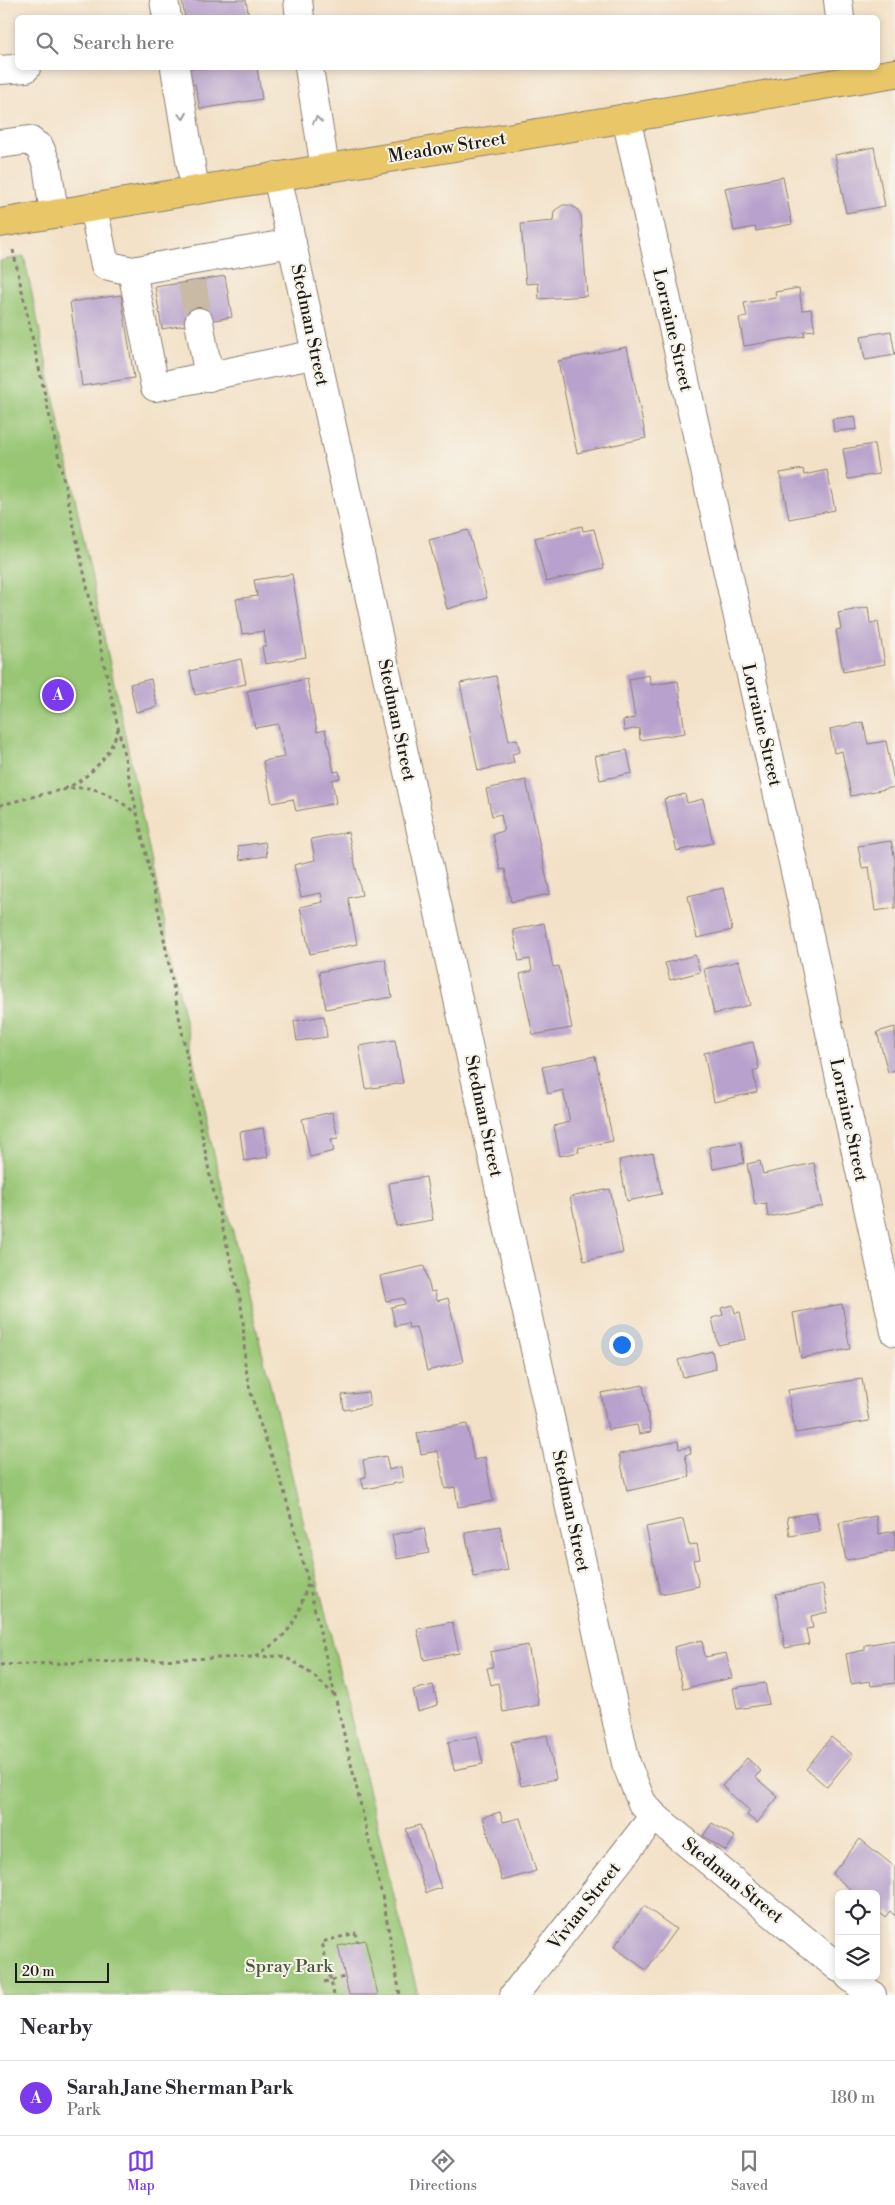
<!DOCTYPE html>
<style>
:root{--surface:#fff;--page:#f2f2f3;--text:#2b2b33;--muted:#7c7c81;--line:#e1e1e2;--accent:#7c3aed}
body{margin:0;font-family:"Libre Bodoni",serif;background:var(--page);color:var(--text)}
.controls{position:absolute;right:15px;bottom:15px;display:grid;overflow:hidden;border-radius:8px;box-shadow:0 2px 8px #0003}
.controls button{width:45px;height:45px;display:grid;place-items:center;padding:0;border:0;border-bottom:1px solid var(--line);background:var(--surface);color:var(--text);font:25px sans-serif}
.scale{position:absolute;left:15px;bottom:12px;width:94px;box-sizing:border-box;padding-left:5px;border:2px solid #1c1c1c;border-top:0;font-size:14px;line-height:18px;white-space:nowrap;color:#1c1c1c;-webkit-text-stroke:4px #f7f3e8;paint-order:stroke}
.you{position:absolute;left:621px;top:1344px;width:18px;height:18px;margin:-12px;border:4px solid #fff;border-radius:50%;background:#1a73e8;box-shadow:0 0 0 8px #1a73e833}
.badge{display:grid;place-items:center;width:32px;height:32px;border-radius:50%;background:var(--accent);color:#fff;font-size:16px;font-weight:700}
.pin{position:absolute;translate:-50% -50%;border:2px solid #fff;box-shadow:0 1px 5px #0006}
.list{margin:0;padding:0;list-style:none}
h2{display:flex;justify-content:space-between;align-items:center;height:65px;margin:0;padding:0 20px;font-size:21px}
h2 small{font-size:16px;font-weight:400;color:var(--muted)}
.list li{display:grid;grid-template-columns:32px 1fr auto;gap:15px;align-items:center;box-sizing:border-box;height:75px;padding:0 20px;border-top:1px solid var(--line)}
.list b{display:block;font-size:19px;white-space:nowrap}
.list p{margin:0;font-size:16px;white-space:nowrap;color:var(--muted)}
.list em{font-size:16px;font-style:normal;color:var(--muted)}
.icon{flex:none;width:28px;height:28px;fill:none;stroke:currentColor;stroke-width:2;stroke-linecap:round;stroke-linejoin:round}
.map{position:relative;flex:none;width:895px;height:1995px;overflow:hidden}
.search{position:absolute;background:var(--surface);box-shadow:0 2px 8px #0003;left:15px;right:15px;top:15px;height:55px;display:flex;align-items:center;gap:12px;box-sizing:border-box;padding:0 18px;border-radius:8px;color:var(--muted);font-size:19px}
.sheet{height:140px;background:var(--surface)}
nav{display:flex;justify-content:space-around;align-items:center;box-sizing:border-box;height:70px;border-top:1px solid var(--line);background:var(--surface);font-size:14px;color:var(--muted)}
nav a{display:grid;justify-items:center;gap:2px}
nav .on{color:var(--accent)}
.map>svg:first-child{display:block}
</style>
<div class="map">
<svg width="895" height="1995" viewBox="0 0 895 1995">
<rect width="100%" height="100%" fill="#f7f3e8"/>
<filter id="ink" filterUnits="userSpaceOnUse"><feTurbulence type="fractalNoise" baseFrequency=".02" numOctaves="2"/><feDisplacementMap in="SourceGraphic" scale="10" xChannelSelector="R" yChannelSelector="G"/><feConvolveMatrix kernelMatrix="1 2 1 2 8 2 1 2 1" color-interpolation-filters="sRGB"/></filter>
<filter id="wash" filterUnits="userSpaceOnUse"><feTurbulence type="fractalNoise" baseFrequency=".0096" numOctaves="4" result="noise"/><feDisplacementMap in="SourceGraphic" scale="20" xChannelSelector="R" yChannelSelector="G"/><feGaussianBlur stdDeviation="1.12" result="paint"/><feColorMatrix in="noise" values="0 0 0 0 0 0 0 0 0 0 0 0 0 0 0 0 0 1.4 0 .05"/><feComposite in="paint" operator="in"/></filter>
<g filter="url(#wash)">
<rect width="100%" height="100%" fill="#f3e1c7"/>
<path fill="#98c675" stroke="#5a7148" d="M24,256L208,1129L418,1995H0V261Z"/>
<g id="blocks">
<g fill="#b8a1cc">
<path d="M182,0H246L249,18H185Z"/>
<path d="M186,68H257L262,99L200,109L195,84L189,85Z"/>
<path d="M874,147L885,206L846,213L835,155Z"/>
<path d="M783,177L792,224L756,231L755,227L734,231L725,188Z"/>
<path d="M563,205H570L577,209L581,215L587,296L539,299L538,283L526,284L521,224L553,221L554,211Z"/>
<path d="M225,276L232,317L162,329L155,287Z"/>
<path d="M799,288L802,310L811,309L815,330L804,331L805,336L744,346L739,318L747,317L744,303L776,298L775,292Z"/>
<path d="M121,295L134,378L82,386L70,302Z"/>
<path d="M891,331L895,355L865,360L861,336Z"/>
<path d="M627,347L646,438L577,453L558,361Z"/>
<path d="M855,416L857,429L834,432L832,419Z"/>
<path d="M874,444L879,474L848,479L843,449Z"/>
<path d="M803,469L804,475L827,470L835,510L789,519L780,473Z"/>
<path d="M582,526L583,531L594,529L604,568L546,582L535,538Z"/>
<path d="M468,530L487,598L447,609L429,540Z"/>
<path d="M292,574L306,657L265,664L262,646H266L264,631L242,634L236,599L257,596L254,580Z"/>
<path d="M868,607L870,623L878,622L885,664L843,672L836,630L841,629L838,613Z"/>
<path d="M241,659L246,684L195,695L190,671Z"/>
<path d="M649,675L651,685L678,681L685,733L640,740L639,728L624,731L623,720L635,718L629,679Z"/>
<path d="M496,676L509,741L517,739L520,752L512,754L514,763L478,771L460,683Z"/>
<path d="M151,679L157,707L136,712L130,684Z"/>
<path d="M307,679L317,732L325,730L334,772L339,771L340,778L332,780L336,803L296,811L293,799L272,803L263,761L285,757L278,724L255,728L247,691Z"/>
<path d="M863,722L868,744L886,741L895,787L851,796L842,751L834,753L830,729Z"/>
<path d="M627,750L632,773L600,780L595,756Z"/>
<path d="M526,780L550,894L511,902L505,869L500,870L493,834L504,831L501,814L492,816L486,789Z"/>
<path d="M685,794L687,803L703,799L713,843L677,851L664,799Z"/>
<path d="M348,832L362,895L348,898L357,944L310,954L300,907L323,902L321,893L301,897L294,865L315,860L311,839Z"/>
<path d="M891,841L895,860V908L875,911L869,867L862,868L858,846Z"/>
<path d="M265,842L267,856L240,860L238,846Z"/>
<path d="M723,888L732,930L697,938L688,896Z"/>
<path d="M544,923L553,967L559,966L572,1028L533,1035L520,974L532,971L530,959L519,961L513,930Z"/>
<path d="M695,955L700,972L670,980L665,963Z"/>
<path d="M385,959L392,997L326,1009L319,972Z"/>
<path d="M739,961L750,1005L714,1014L704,969Z"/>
<path d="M324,1016L327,1037L297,1041L294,1021Z"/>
<path d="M895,1027V1070L888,1072L877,1032Z"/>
<path d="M395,1040L403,1083L366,1089L359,1046Z"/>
<path d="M753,1042L759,1069L753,1071L757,1092L714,1102L704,1053Z"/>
<path d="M595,1056L613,1141L578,1148L579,1152L560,1156L554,1126L570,1122L563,1090L548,1094L542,1067Z"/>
<path d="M332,1112L338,1138L331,1139L334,1151L310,1157L302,1119Z"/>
<path d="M263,1128L268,1157L244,1161L240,1132Z"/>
<path d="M741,1142L744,1163L713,1169L709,1147Z"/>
<path d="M653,1153L662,1194L627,1201L619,1160Z"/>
<path d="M760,1161L763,1174L814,1163L823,1206L768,1217L766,1203L755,1205L747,1164Z"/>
<path d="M426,1177L433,1220L396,1226L389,1183Z"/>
<path d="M610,1189L623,1253L584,1261L570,1197Z"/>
<path d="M424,1266L431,1292L435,1291L437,1301L448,1298L463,1362L427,1371L416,1327L409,1328L408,1323L395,1326L391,1307L405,1304L403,1298L386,1301L380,1276Z"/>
<path d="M842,1304L850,1349L801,1358L793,1313Z"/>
<path d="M733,1305L735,1313L740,1312L746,1339L718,1345L712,1318L723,1315L721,1308Z"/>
<path d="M712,1351L716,1369L683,1377L678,1360Z"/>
<path d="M862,1379L869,1421L795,1433L788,1390Z"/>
<path d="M643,1385L651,1432L639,1434L637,1425L608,1430L601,1393Z"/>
<path d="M368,1392L370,1406L344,1410L342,1395Z"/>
<path d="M467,1424L474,1460L485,1457L493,1501L458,1507L455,1487L445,1489L438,1451L421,1454L417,1433Z"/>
<path d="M678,1441L679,1449L690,1447L691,1454L685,1455L690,1477L627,1491L619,1454Z"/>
<path d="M386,1456L389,1470L401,1467L403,1482L364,1489L361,1478L366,1477L363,1460Z"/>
<path d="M816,1512L820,1531L790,1536L787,1517Z"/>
<path d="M876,1516L879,1534L895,1531V1551L846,1560L839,1523Z"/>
<path d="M683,1519L689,1545L697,1544L700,1559L693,1560L699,1586L660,1594L646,1527Z"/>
<path d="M500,1526L508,1570L474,1577L465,1532Z"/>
<path d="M424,1528L429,1553L397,1559L392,1535Z"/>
<path d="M823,1585L828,1612L811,1616L813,1628L806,1629L809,1644L785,1648L776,1594Z"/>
<path d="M452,1622L459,1653L424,1660L417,1629Z"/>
<path d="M702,1640L705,1657L726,1653L732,1678L683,1689L674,1647Z"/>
<path d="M895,1640V1683L871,1686L870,1681L851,1684L846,1654L865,1650V1645Z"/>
<path d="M528,1645L539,1705L503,1712L498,1683L491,1685L487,1668L493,1667L490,1652Z"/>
<path d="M765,1683L769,1704L737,1709L733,1688Z"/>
<path d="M433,1685L438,1705L418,1711L413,1690Z"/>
<path d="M547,1735L556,1779L521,1786L511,1742Z"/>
<path d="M477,1736L483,1764L454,1770L448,1742Z"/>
<path d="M831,1737L853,1755L827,1787L806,1769Z"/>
<path d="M747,1758L761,1771L755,1777L778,1797L757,1823L747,1815L750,1811L722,1786Z"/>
<path d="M500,1812L503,1822L520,1818L536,1871L502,1881L483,1817Z"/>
<path d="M712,1823L735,1837L726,1851L703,1836Z"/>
<path d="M420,1825L441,1888L426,1893L406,1829Z"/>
<path d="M860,1839L895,1867V1916L890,1911L885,1917L876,1910V1894H856L832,1874Z"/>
<path d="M644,1906L676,1929L646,1970L614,1947Z"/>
<path d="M365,1940L378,1995H349L338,1946Z"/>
</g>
</g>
</g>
<g filter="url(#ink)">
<use href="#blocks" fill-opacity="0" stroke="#887e72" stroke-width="1"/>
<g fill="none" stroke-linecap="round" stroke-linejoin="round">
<path stroke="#c8baa5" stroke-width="28" stroke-dasharray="28 14" stroke-linecap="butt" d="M192,282L199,322"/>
<defs>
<g id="minor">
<path d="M164,0L167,18"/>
<path d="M298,0L300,18"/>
<path d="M838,0L840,18"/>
<path d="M175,68L195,190"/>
<path d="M309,68L325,168"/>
<path d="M0,70L26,68"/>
<path d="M626,118L797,880L895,1332"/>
<path d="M0,144L29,140L40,148L47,165L54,213"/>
<path d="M277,176L626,1763L642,1803L654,1816L839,1968"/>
<path d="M93,207L105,265L132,271L292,243"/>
<path d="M132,271L155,387L317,354"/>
<path d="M199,322L209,377"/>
<path d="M849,1976L872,1995"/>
<path d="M514,1995L654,1816"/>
</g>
<path id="major" d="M0,223L895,73"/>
</defs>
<use href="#minor" stroke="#887e72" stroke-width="30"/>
<use href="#major" stroke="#887e72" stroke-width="30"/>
<g stroke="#887e72" stroke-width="3" stroke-dasharray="4 4" stroke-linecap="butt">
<path d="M13,250L159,913L210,1176L240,1299L243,1320L245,1364L250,1390L258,1418L283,1487L308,1581L384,1904L400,1995"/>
<path d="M64,789C89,779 111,755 118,729"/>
<path d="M0,805C24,800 65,786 88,788C107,791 122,803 136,813"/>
<path d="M256,1656C293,1632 295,1624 308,1583"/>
<path d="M0,1665L281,1656C301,1663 319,1680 334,1695"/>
<path d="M324,1982L345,1977"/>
<path d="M334,1995L322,1942L355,1933L358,1942"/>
</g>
<use href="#minor" stroke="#fff" stroke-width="28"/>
<use href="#major" stroke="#e9c769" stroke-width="28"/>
</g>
<defs><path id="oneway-chevron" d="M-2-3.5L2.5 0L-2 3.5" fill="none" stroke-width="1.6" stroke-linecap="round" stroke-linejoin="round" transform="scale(1.25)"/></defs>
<g stroke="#999">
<use href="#oneway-chevron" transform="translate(183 116) rotate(81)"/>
<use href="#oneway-chevron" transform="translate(317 120) rotate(-99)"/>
</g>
</g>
<g text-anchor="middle" stroke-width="4" stroke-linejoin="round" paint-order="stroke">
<g font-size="18" fill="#1c1c1c" stroke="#f7f3e8">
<text transform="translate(447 147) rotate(-9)" y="6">Meadow Street</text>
<text transform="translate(310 325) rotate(78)" y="6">Stedman Street</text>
<text transform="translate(673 330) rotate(77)" y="6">Lorraine Street</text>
<text transform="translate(397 720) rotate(78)" y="6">Stedman Street</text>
<text transform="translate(762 725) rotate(77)" y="6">Lorraine Street</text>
<text transform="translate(484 1116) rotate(78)" y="6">Stedman Street</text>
<text transform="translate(849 1120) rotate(78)" y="6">Lorraine Street</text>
<text transform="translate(571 1511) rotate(78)" y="6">Stedman Street</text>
<text transform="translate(733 1880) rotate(39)" y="6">Stedman Street</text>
<text transform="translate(584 1906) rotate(-52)" y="6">Vivian Street</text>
</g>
<g font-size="18" fill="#47583b" stroke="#f7f3e8">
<text x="289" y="1972">Spray Park</text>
</g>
</g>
</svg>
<div class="controls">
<button><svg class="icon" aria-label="locate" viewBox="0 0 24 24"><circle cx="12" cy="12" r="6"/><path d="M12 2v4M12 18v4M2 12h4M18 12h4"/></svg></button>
<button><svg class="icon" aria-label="layers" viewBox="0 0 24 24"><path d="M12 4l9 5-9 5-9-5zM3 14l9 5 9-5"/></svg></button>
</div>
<div class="scale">20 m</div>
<div class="you"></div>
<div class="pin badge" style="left:58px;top:695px">A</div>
<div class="search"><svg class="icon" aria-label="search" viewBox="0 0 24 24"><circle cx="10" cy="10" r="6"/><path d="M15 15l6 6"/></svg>Search here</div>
</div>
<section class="sheet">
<h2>Nearby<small></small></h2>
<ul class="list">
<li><span class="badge">A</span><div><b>Sarah Jane Sherman Park</b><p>Park</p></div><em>180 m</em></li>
</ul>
</section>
<nav>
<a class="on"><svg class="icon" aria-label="map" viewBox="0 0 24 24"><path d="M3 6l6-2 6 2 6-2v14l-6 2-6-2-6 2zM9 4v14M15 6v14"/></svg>Map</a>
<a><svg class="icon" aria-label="directions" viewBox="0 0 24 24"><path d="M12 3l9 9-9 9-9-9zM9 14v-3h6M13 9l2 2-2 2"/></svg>Directions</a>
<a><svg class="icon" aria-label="saved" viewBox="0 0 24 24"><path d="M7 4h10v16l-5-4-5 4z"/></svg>Saved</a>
</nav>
